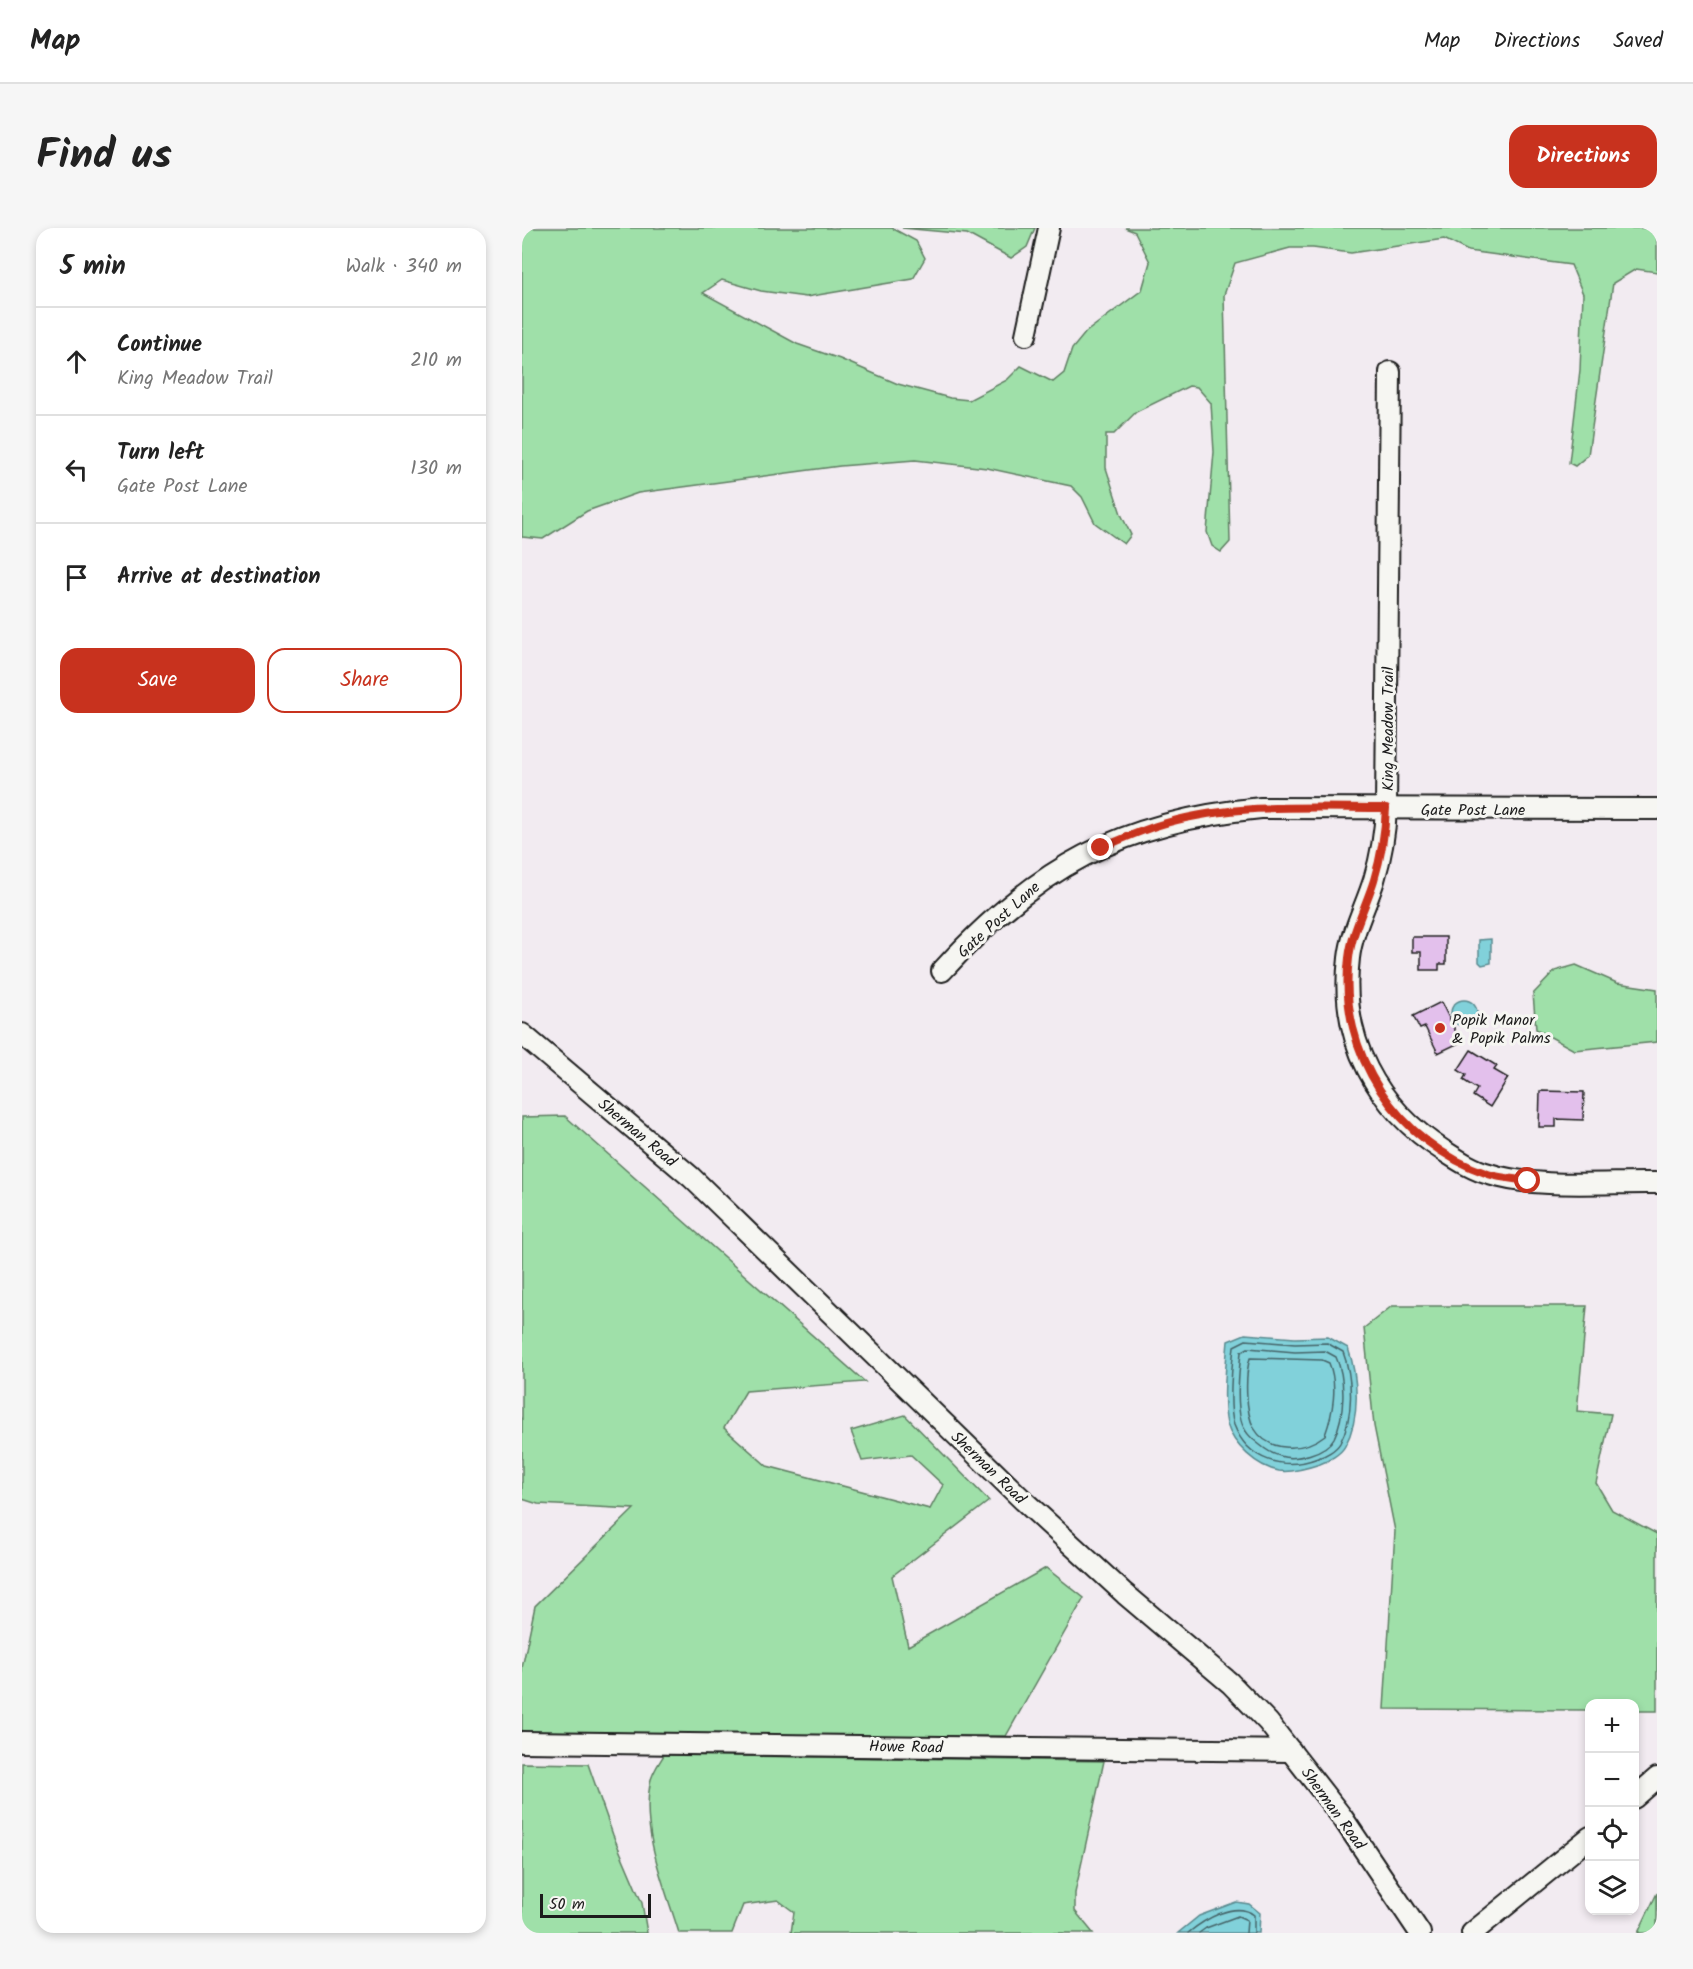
<!DOCTYPE html>
<meta charset="utf-8">
<style>
:root{--surface:#fff;--page:#f6f6f6;--text:#222;--muted:#767676;--line:#e0e0e0;--accent:#c8321e}
body{margin:0;font-family:Kalam,sans-serif;background:var(--page);color:var(--text)}
.controls{position:absolute;right:18px;bottom:18px;display:grid;overflow:hidden;border-radius:12px;box-shadow:0 3px 9px #0003}
.controls button{width:54px;height:54px;display:grid;place-items:center;padding:0;border:0;border-bottom:2px solid var(--line);background:var(--surface);color:var(--text);font:30px sans-serif}
.scale{position:absolute;left:18px;bottom:15px;width:111px;box-sizing:border-box;padding-left:6px;border:3px solid #1c1c1c;border-top:0;font-size:16px;line-height:21px;white-space:nowrap;color:#1c1c1c;-webkit-text-stroke:4px #f6f6f2;paint-order:stroke}
.stop{position:absolute;width:18px;height:18px;margin:-14px;border:4px solid #c8321e;border-radius:50%;background:#fff}
.stop.end{background:#c8321e;border-color:#fff;box-shadow:0 2px 6px #0008}
.list{margin:0;padding:0;list-style:none}
h2{display:flex;justify-content:space-between;align-items:center;height:78px;margin:0;padding:0 24px;font-size:26px}
h2 small{font-size:20px;font-weight:400;color:var(--muted)}
.list li{display:grid;grid-template-columns:39px 1fr auto;gap:18px;align-items:center;box-sizing:border-box;height:108px;padding:0 24px;border-top:2px solid var(--line)}
.list b{display:block;font-size:22px;white-space:nowrap}
.list p{margin:0;font-size:20px;white-space:nowrap;color:var(--muted)}
.list em{font-size:20px;font-style:normal;color:var(--muted)}
.actions{display:flex;gap:12px;padding:18px 24px}
.actions a{flex:1;padding:14px 0;border:2px solid var(--accent);border-radius:18px;text-align:center;font-size:21px;color:var(--accent)}
.actions .main{background:var(--accent);color:#fff}
.icon{flex:none;width:33px;height:33px;fill:none;stroke:currentColor;stroke-width:2;stroke-linecap:round;stroke-linejoin:round}
.map{position:relative;flex:none;width:1135px;height:1705px;overflow:hidden;border-radius:18px}
header{display:flex;align-items:center;gap:36px;box-sizing:border-box;height:84px;padding:0 30px;background:var(--surface);border-bottom:2px solid var(--line)}
header strong{font-size:28px}
nav{display:flex;gap:33px;margin-inline-start:auto;font-size:21px}
.intro{display:flex;align-items:center;justify-content:space-between;box-sizing:border-box;height:144px;padding:0 36px}
h1{margin:0;font-size:42px}
.button{padding:15px 27px;border-radius:18px;background:var(--accent);color:#fff;font-size:21px;font-weight:700}
main{display:flex;gap:36px;padding:0 36px}
aside{flex:1;background:var(--surface);border-radius:18px;box-shadow:0 3px 9px #0003}
.map>svg:first-child{display:block}
</style>
<header>
<strong>Map</strong>
<nav><a>Map</a><a>Directions</a><a>Saved</a></nav>
</header>
<div class="intro"><h1>Find us</h1><a class="button">Directions</a></div>
<main>
<aside>
<h2>5 min<small>Walk · 340 m</small></h2>
<ul class="list">
<li><svg class="icon" aria-label="ahead" viewBox="0 0 24 24"><path d="M12 20V5M6 11l6-6 6 6"/></svg><div><b>Continue</b><p>King Meadow Trail</p></div><em>210 m</em></li>
<li><svg class="icon" aria-label="left" viewBox="0 0 24 24"><path d="M17 20v-9H6M10 6l-5 5 5 5"/></svg><div><b>Turn left</b><p>Gate Post Lane</p></div><em>130 m</em></li>
<li><svg class="icon" aria-label="arrive" viewBox="0 0 24 24"><path d="M6 21V4h12l-3 4 3 4H6"/></svg><div><b>Arrive at destination</b></div></li>
</ul>
<div class="actions"><a class="main">Save</a><a>Share</a></div>
</aside>
<div class="map">
<svg width="1135" height="1705" viewBox="0 0 1135 1705">
<rect width="100%" height="100%" fill="#f2ebf1"/>
<filter id="ink" filterUnits="userSpaceOnUse"><feTurbulence type="fractalNoise" baseFrequency=".0167" numOctaves="2"/><feDisplacementMap in="SourceGraphic" scale="12" xChannelSelector="R" yChannelSelector="G"/><feConvolveMatrix kernelMatrix="1 2 1 2 8 2 1 2 1" color-interpolation-filters="sRGB"/></filter>
<g filter="url(#ink)">
<g fill="#9fe0a9" stroke="#5e7e62" stroke-width="1.5">
<path d="M0,0H370L394,13L403,30L391,51L284,69L239,63L200,52L181,65L275,116L318,131L376,156L428,170L447,172L485,152L499,138L531,154L542,145L550,121L564,104L620,62L628,34L613,4L603,0H1135V44L1114,41L1091,55L1066,227L1053,238L1047,235L1058,142L1061,66L1049,37L946,23L922,11L829,25L791,20H768L713,35L702,67L708,314L699,324L690,318L685,304L692,224L689,175L675,159L667,158L614,184L592,206H584V240L599,286L609,307L602,316L573,295L560,269L549,258L465,240L393,232L318,238L116,265L65,283L21,311L0,309Z"/>
<path d="M380,0H513L505,19L489,30L445,6Z"/>
<path d="M1054,737L1095,755L1135,761V814L1052,822L1014,801L1011,766L1033,743Z"/>
<path d="M43,888L343,1154L224,1163L202,1200L245,1238L408,1281L421,1257L389,1227L340,1233L329,1203L383,1187L467,1273L370,1348L386,1418L524,1340L562,1370L484,1508L0,1507V1440L13,1378L112,1281L16,1276L0,1271V889Z"/>
<path d="M870,1078H1065L1055,1183L1089,1186L1074,1255L1090,1282L1135,1306V1483H1113L1112,1476H1068L1067,1482L862,1481L873,1303L852,1198L842,1100Z"/>
<path d="M142,1527L582,1533L553,1665V1683L571,1705H269L272,1684L256,1672L221,1677L210,1705H157C143,1659 119,1605 128,1556C129,1546 137,1535 142,1527Z"/>
<path d="M0,1535L66,1536L91,1607L120,1675L125,1705H0Z"/>
<path d="M1135,1665V1705H1116Z"/>
</g>
<g fill="#81d1da" stroke="#59898e" stroke-width="1.5">
<path d="M969,711V735L960,737L957,734V712Z"/>
<circle cx="942" cy="785" r="13"/>
<path d="M723,1106L773,1110L806,1109L826,1120C836,1149 839,1189 823,1218C819,1226 806,1233 798,1236C786,1240 770,1245 757,1243C735,1239 711,1217 705,1196C700,1174 704,1136 706,1113Z"/>
<path d="M714,1674L727,1676L738,1685L737,1705H656L677,1688Z"/>
</g>
<g fill="none" stroke-linecap="round" stroke-linejoin="round">
<g stroke="#446468" stroke-width="1.5">
<path d="M724,1112L773,1116L805,1115L821,1124C831,1150 832,1189 818,1215C814,1222 803,1228 796,1230C762,1243 726,1233 712,1197C706,1179 710,1137 712,1118Z"/>
<path d="M726,1120L773,1124L803,1123L814,1129C824,1151 823,1188 812,1210C804,1225 773,1233 758,1228C750,1226 744,1222 738,1217C729,1210 722,1204 719,1192C714,1173 717,1144 719,1124Z"/>
<path d="M728,1130L800,1132L807,1135C816,1157 811,1185 803,1207C783,1223 747,1226 732,1200C723,1184 723,1147 728,1130Z"/>
<path d="M666,1705C682,1692 713,1672 732,1687V1705"/>
<path d="M677,1705L684,1700L716,1688L725,1692L724,1705"/>
</g>
</g>
<g fill="#e3c0ec" stroke="#1c1c1c" stroke-width="1.5">
<path d="M890,709H924V736H917V742H899V724H890Z"/>
<path d="M919,774L939,814L916,825L903,799L898,801L891,788Z"/>
<path d="M949,822L975,838L972,842L986,850L968,879L951,868L955,861L941,852L944,847L936,842Z"/>
<path d="M1018,863L1062,864L1061,892L1034,891V899H1017Z"/>
</g>
<g fill="none" stroke-linecap="round" stroke-linejoin="round">
<defs>
<g id="minor">
<path d="M504,107L527,0"/>
<path d="M868,144L864,580C863,605 859,629 852,652C844,678 830,703 827,730C817,812 855,880 922,923C936,932 951,942 967,946C1014,961 1085,954 1135,955"/>
<path d="M420,743C514,639 600,593 739,580L1135,581"/>
<path d="M0,806L169,949L502,1273L603,1366L708,1455L746,1494L820,1589L898,1705"/>
<path d="M0,1514L769,1523"/>
<path d="M1112,1570L1135,1550"/>
<path d="M950,1705L1068,1609"/>
</g>
</defs>
<use href="#minor" stroke="#1c1c1c" stroke-width="24"/>
<use href="#minor" stroke="#f6f6f2" stroke-width="20"/>
</g>
</g>
<g fill="none" stroke-linecap="round" stroke-linejoin="round" filter="url(#ink)">
<path stroke="#c8321e" stroke-width="8" d="M579,620C600,611 622,601 644,595C715,575 791,580 864,580C863,605 859,629 852,652C844,678 830,703 827,730C815,825 876,916 966,946C978,950 993,951 1006,953"/>
</g>
<circle fill="#c8321e" stroke="#f6f6f2" stroke-width="2" cx="918" cy="800" r="6"/>
<g text-anchor="middle" stroke-width="6" stroke-linejoin="round" paint-order="stroke">
<g font-size="16" fill="#1c1c1c" stroke="#f6f6f2">
<text transform="translate(865 501) rotate(-90)" y="6">King Meadow Trail</text>
<text x="951" y="587">Gate Post Lane</text>
<text transform="translate(476 691) rotate(-42)" y="6">Gate Post Lane</text>
<text transform="translate(116 904) rotate(40)" y="6">Sherman Road</text>
<text transform="translate(467 1239) rotate(44)" y="6">Sherman Road</text>
<text transform="translate(384 1518) rotate(1)" y="6">Howe Road</text>
<text transform="translate(812 1580) rotate(54)" y="6">Sherman Road</text>
</g>
<g font-size="16" fill="#1c1c1c" stroke="#f6f6f2" text-anchor="start">
<text x="930" y="797">Popik Manor<tspan x="930" dy="18">&amp; Popik Palms</tspan></text>
</g>
</g>
</svg>
<div class="controls">
<button>+</button>
<button>−</button>
<button><svg class="icon" aria-label="locate" viewBox="0 0 24 24"><circle cx="12" cy="12" r="6"/><path d="M12 2v4M12 18v4M2 12h4M18 12h4"/></svg></button>
<button><svg class="icon" aria-label="layers" viewBox="0 0 24 24"><path d="M12 4l9 5-9 5-9-5zM3 14l9 5 9-5"/></svg></button>
</div>
<div class="scale">50 m</div>
<div class="stop" style="left:1006px;top:953px"></div>
<div class="stop end" style="left:579px;top:620px"></div>
</div>
</main>
